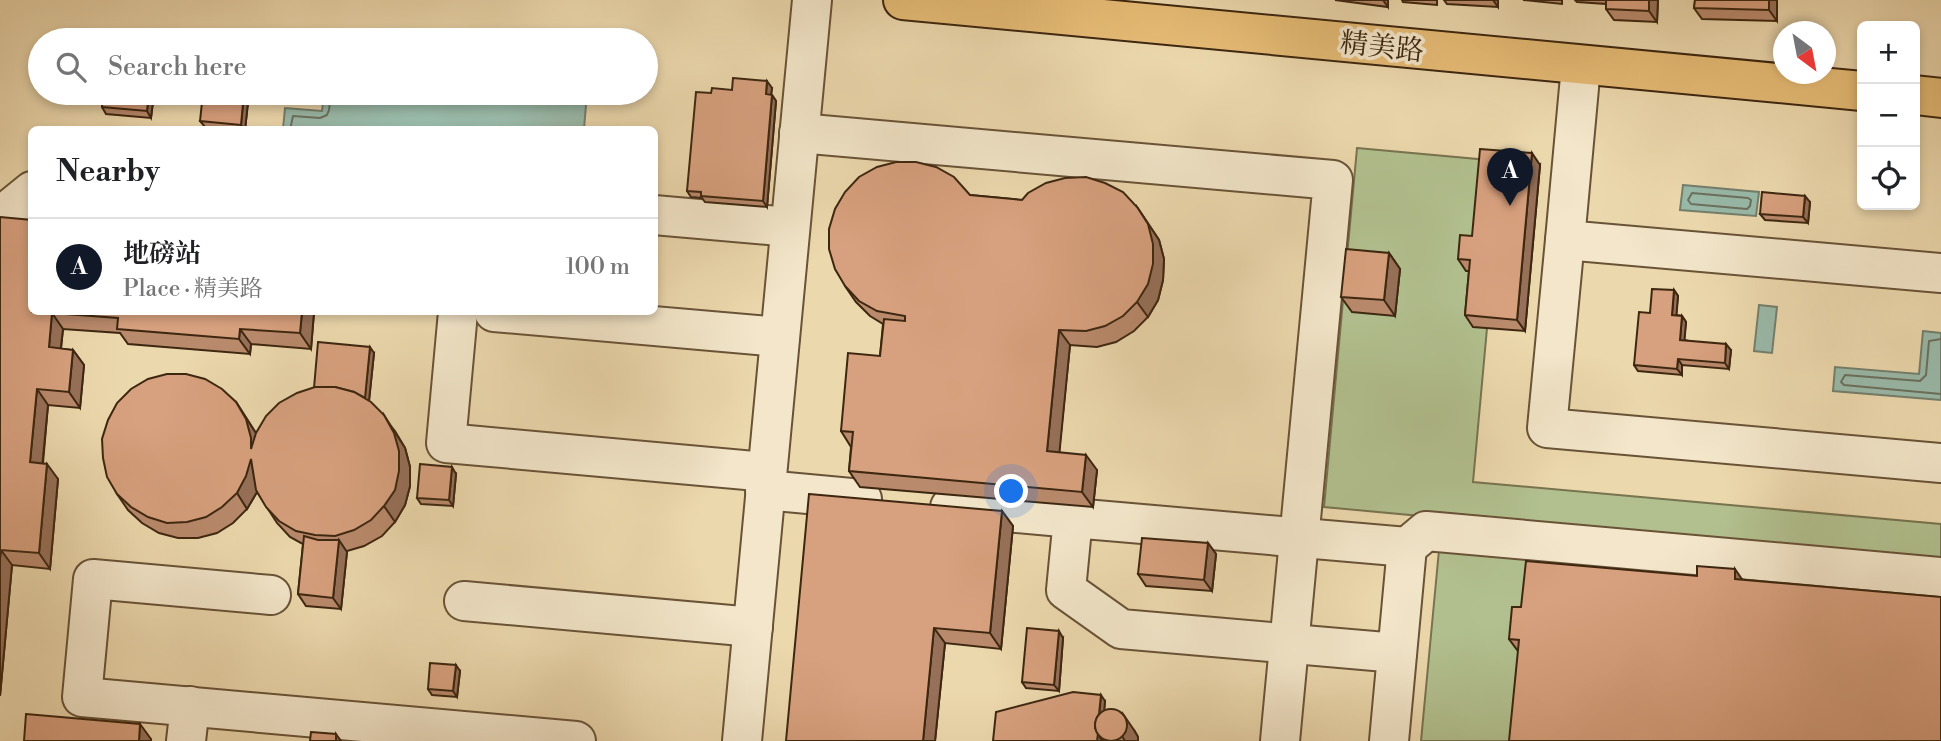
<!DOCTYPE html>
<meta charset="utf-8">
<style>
:root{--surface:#fff;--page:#f2f2f2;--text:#202124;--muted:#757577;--line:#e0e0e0;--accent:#111827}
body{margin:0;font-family:"Libre Bodoni","Noto Serif TC",serif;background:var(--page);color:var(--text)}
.controls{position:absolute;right:21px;top:21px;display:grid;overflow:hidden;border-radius:10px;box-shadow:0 4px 10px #0003}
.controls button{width:63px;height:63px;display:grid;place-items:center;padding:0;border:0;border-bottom:2px solid var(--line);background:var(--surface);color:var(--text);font:35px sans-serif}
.compass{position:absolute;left:1773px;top:21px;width:63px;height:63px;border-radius:50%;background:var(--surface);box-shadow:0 4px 10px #0003;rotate:148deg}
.you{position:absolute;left:1012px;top:492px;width:24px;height:24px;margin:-18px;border:5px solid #fff;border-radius:50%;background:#1a73e8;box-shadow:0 0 0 10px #1a73e833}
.badge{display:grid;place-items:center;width:46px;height:46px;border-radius:50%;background:var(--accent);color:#fff;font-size:23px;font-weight:700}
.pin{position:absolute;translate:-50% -58px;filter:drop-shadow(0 2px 4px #0008)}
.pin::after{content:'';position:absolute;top:37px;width:24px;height:21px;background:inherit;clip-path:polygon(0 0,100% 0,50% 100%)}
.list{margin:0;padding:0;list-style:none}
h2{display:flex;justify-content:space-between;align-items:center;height:91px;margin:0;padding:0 28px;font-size:30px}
h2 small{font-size:23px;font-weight:400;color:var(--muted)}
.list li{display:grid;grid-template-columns:46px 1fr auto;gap:21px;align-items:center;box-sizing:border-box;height:98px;padding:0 28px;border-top:2px solid var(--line)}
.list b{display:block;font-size:26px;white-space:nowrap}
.list p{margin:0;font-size:23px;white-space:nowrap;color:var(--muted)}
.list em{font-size:23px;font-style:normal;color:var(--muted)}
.icon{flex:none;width:38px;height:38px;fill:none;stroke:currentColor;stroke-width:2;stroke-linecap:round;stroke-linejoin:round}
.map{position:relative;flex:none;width:1941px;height:741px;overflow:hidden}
.search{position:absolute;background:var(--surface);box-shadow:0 4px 10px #0003;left:28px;top:28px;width:630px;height:77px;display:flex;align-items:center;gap:18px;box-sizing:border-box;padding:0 24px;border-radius:38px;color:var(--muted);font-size:26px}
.panel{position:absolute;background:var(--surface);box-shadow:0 4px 10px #0003;left:28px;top:126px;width:630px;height:189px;border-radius:10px}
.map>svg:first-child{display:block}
</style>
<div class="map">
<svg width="1941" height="741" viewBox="0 0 1941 741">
<rect width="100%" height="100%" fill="#ecd8ad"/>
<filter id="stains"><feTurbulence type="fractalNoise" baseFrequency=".00286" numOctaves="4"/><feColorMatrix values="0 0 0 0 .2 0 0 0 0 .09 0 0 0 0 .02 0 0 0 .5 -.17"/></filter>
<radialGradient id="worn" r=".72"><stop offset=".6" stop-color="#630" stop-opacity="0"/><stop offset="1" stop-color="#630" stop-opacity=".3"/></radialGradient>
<path fill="#b2c08f" stroke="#787450" stroke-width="2" d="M1357,148L1488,160L1466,270L1478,272L1487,328L1473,482L1941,524V612L1521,741H1421L1442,518L1324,507Z"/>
<g fill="#99baaa" stroke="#747f6c" stroke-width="2">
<path d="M324,93H587L584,129H283L285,108L322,111Z"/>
<path d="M1683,185L1759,192L1756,216L1680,210Z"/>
<path d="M1759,305L1777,307L1772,353L1754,351Z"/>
<path d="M1923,331L1941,333V400L1833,391L1835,367L1919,374Z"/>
</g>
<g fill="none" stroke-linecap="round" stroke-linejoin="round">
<g stroke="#6b705d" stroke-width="2">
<path d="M290,130L293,116L320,118L327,115L329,110L331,93"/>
<path d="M1692,193L1748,198L1751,200L1750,206L1747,209L1691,204L1688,200Z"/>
<path d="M1941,339L1929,341L1926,375L1920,381L1845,375L1841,382L1844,385L1941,394"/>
</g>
<defs>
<g id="minor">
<path d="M1581,66L1565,240L1941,273"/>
<path d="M799,133L1333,180L1280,741"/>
<path d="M654,215L790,227"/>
<path d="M0,217L32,191"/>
<path d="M1565,240L1547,428L1941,463"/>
<path d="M458,312L446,443L767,472"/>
<path d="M494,312L780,337"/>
<path d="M765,490L862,499"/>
<path d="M950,507L1073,518"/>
<path d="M271,595L93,579L82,697L576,741"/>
<path d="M464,601L753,627"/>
<path d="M1397,653L1121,629L1066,590L1073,518L1407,547L1426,531L1941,577"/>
<path d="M186,741L190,706"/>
<path d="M742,741L812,0"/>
<path d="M1389,741L1407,547"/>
</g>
<g id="major">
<path d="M903,0L1862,91"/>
<path d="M1915,95L1941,98"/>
</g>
</defs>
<use href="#minor" stroke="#695337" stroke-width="42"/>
<use href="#major" stroke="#3d2710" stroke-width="42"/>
<use href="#minor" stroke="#f3e6ca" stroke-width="38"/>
<use href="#major" stroke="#e6bc76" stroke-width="38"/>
</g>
<g fill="#b98a6c" stroke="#3d2710" stroke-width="2">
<path d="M1335,0H1388V7Z"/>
<path d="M1402,0H1437V5L1403,2Z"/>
<path d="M1444,0H1498V7L1447,4Z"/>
<path d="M1523,0H1562V4Z"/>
<path d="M1575,0H1658L1657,22L1614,20L1606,9V4L1577,2Z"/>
<path d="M1695,0H1777V21L1702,19L1694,8Z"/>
<path d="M772,88L771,95H772L776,101L767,207L705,202L702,198L691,197L687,191L732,90Z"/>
<path d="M103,93H154L151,118L106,114L102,107Z"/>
<path d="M249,93L245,130L205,127L200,121Z"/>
<path d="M1540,165L1525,331L1473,327L1465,315L1469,271H1466L1458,259L1472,236Z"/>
<path d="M970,195L1022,200L1137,207L1159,240L1164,259L1163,280L1158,300L1148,317L1134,331L1116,342L1097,347L1070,345L1059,452L1097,470L1093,507L860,487L849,471L851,447L841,431L880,356L883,324L870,316L856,302L845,286Z"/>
<path d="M1810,202L1808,223L1765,220L1760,214Z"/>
<path d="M0,217L32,312H314L311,349L251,344L250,354L128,344L120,333L63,329L61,349L73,350L84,365L80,408L48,405L43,463L58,479L50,569L12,565L0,696Z"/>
<path d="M1389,253L1400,269L1395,316L1352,312L1341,297Z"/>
<path d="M1674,290L1678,296L1676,315L1682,316L1686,322L1684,340L1731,350L1729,369L1682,365V375L1638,371L1634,365L1650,313Z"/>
<path d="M374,353L369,401L395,431L405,448L410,467V486L405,505L395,522L382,536L364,546L347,551L341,609L306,606L298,594L303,544L290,537L277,523L257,492L247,509L233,523L217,533L198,538H178L159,533L142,523L128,510L117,494L236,402L256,433L314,388Z"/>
<path d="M456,474L453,506L421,504L417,498Z"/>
<path d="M1002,511L1013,526L1001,649L945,643L935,741H786Z"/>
<path d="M1208,543L1216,554L1212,591L1146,586L1138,574Z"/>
<path d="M1743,580L1518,651L1509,639L1521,607Z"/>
<path d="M1063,638L1059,691L1026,688L1022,682Z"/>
<path d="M460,671L457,697L432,695L428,689Z"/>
<path d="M1105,701L1104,711L1134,730L1138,737V741H1103L1102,739V741H993Z"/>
</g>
<g fill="#967058" stroke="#3d2710" stroke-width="2">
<path d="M1383,0H1388V7Z"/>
<path d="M1493,0H1498V7Z"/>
<path d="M1649,0H1658L1657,22L1649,11Z"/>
<path d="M1769,0H1777V21L1769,10Z"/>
<path d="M767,81L772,88L770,101L766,94Z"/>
<path d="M149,93H154L151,118L147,111Z"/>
<path d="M244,93H249L245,130L241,125Z"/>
<path d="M772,95L776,101L767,207L763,201Z"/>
<path d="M1532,153L1540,165L1525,331L1517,320Z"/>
<path d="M1805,196L1810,202L1808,223L1803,217Z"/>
<path d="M1137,207L1159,240L1164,259L1163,280L1158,300L1148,317L1137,302Z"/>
<path d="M1389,253L1400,269L1395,316L1384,300Z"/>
<path d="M1674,290L1678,296L1676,321L1672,315Z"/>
<path d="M302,312H314L311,349L300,333Z"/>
<path d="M52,313L63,329L59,363L49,347Z"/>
<path d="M1682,316L1686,322L1684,346L1680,340Z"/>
<path d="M240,329L251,344L250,354L239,339Z"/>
<path d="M1059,330L1070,345L1058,467L1047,451Z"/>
<path d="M1726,344L1731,350L1729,369L1725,363Z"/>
<path d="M370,347L374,353L368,410L364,404Z"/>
<path d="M73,350L84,365L80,408L69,392Z"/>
<path d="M1678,359L1682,365V375L1677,369Z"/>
<path d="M37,389L48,405L41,478L30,462Z"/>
<path d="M236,402L257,435L251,449Z"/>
<path d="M384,415L405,448L410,467V486L405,505L395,522L384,506Z"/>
<path d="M1086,455L1097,470L1093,507L1082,492Z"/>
<path d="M251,459L257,492L247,509L237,493Z"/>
<path d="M47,464L58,479L50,569L39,553Z"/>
<path d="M452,467L456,474L453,506L449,500Z"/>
<path d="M1002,511L1013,526L1001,649L990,633Z"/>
<path d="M339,540L347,552L341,609L333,598Z"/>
<path d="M1208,543L1216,554L1212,591L1204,580Z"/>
<path d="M1,550L12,565L0,696V558Z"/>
<path d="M1735,569L1746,585L1735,579Z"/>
<path d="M934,628L945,643L935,741H923Z"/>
<path d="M1059,631L1063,638L1059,691L1054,685Z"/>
<path d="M456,665L460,671L457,697L453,691Z"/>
<path d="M1101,695L1105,701L1102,737L1099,736L1102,741H1097Z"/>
<path d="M1123,714L1134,730L1138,737V741H1125L1122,736Z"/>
<path d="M140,724L151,739V741H139Z"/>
<path d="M336,734L341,741H336Z"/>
</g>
<g fill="#d7a07e" stroke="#3d2710" stroke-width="2">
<path d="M1606,0H1649V11L1606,9Z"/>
<path d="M1695,0H1769V10L1694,8Z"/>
<path d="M733,78L767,81L766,94L772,95L763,201L701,196V192L687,191L696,92L711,93L712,88L732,90Z"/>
<path d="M103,93H149L147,111L102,107Z"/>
<path d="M203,93H244L241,125L200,121Z"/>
<path d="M1480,149L1532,153L1517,320L1465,315L1470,260L1458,259L1460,235L1472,236Z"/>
<path d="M896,162H916L936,167L954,177L970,195L1022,200L1028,193L1046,183L1065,178L1086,177L1105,183L1123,192L1137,207L1148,224L1153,244V264L1148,284L1137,302L1123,316L1105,326L1086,331L1059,330L1047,451L1086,455L1082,492L849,471L853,432L841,431L848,353L880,356L884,319L905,321V316L877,311L859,301L845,286L835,269L829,249V229L835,209L845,192L859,177L877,167Z"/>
<path d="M1762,192L1805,196L1803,217L1760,214Z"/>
<path d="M0,217L32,220V312H302L300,333L240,329L239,339L117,329L118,318L52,313L49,347L73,350L69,392L37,389L30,462L47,464L39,553L1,550L0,558Z"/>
<path d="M1346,249L1389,253L1384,300L1341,297Z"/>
<path d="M1652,289L1674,290L1672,315L1682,316L1680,340L1726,344L1725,363L1678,359L1677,369L1634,365L1639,312L1650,313Z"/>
<path d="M318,342L370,347L365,398L354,392L335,387L314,388Z"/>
<path d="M167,374H186L205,379L222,389L236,402L246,419L251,438V449L256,433L266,416L279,403L297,393L315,387H335L354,392L371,402L384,415L394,433L399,451V471L395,490L384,506L371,520L354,530L335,536L315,535L296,531L279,521L266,507L256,490L251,459L246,476L237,493L222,507L206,517L187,522L167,523L148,517L131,507L117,494L107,477L103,458L102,439L108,420L117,403L131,389L148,379Z"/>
<path d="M420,464L452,467L449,500L417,498Z"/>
<path d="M809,494L1002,511L990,633L934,628L923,741H786Z"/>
<path d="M304,536L318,540H339L333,598L298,594Z"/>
<path d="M1142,538L1208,543L1204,580L1138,574Z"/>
<path d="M1526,561L1697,576V566L1735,569V579L1941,597V741H1509L1519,640L1509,639L1512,607H1521Z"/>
<path d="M1027,628L1059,631L1054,685L1022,682Z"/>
<path d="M430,663L456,665L453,691L428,689Z"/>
<path d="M1073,692L1101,695L1099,714L1096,720L1095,728L1098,733L1097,741H993L996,712Z"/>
<circle cx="1111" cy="725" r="16"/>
<path d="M26,714L140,724L139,741H24Z"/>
<path d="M311,732L336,734V741H310Z"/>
</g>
<g text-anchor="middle" stroke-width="7" stroke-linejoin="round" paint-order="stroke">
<g font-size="28" fill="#3d2710" stroke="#f3e6ca">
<text transform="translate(1382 46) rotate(6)" y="10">精美路</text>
</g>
</g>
<rect width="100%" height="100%" filter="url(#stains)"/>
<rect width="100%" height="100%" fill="url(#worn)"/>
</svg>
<div class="controls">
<button>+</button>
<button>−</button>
<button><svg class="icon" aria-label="locate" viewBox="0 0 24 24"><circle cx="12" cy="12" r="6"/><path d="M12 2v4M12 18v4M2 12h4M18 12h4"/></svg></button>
</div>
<svg class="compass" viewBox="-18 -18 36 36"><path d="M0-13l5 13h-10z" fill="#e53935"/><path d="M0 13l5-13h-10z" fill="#757577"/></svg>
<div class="you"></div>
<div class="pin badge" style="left:1510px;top:206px">A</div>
<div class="search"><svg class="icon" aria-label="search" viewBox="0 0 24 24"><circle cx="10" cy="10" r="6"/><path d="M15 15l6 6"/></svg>Search here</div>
<section class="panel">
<h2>Nearby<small></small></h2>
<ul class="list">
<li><span class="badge">A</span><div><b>地磅站</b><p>Place · 精美路</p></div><em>100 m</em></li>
</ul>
</section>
</div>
